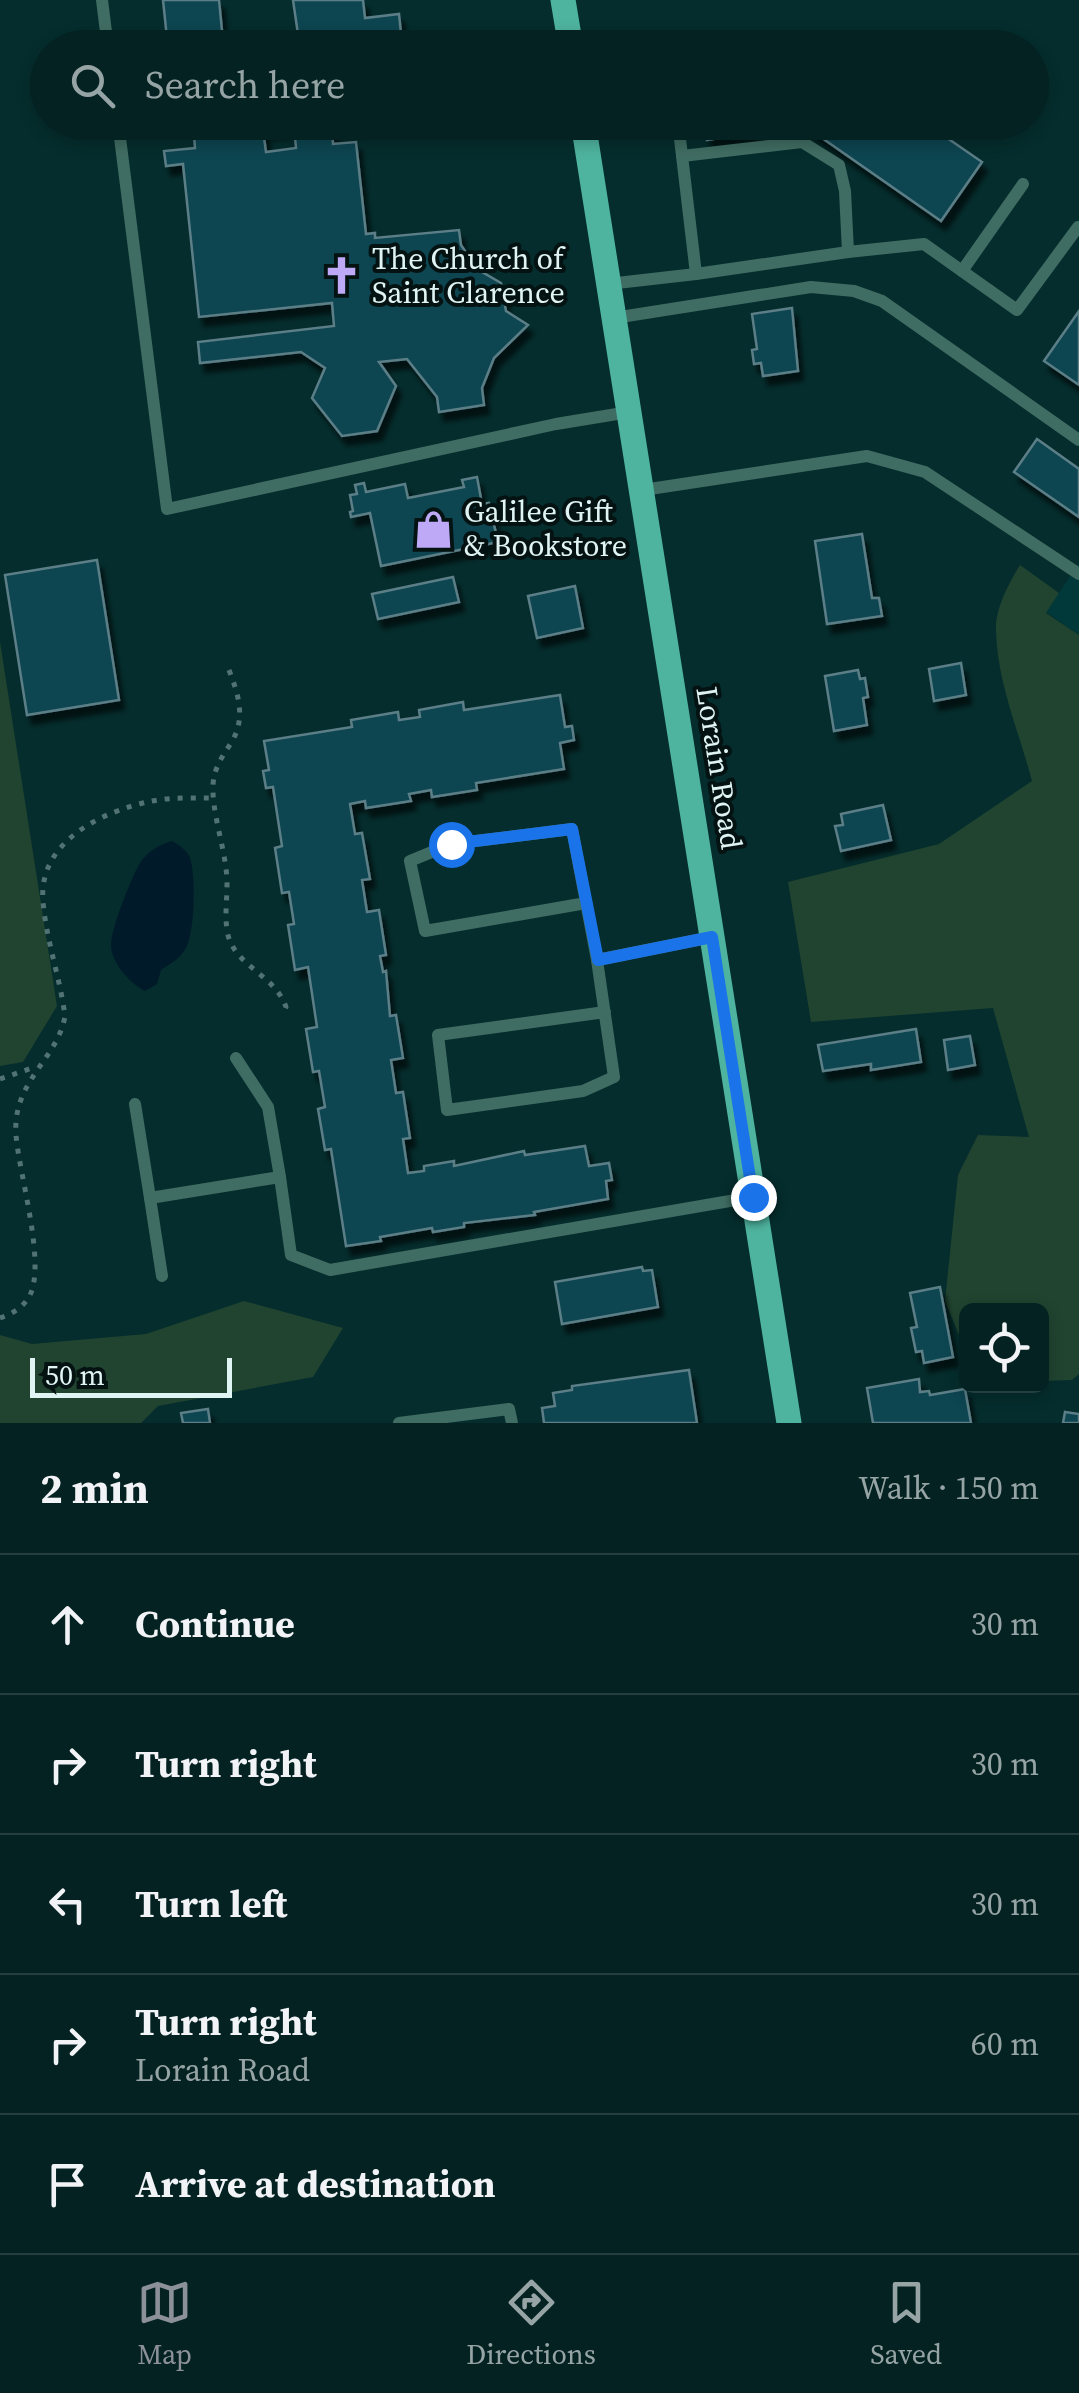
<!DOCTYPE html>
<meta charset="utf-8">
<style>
:root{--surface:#042222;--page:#0d2a2a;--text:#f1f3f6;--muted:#97a4a5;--line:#253f40;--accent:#8c9099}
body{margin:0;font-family:"Source Serif 4",serif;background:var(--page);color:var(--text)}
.controls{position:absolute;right:30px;bottom:30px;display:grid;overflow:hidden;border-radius:15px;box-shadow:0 5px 15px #0003}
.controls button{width:90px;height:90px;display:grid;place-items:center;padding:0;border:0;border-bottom:2px solid var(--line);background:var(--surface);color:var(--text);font:50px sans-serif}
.scale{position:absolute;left:30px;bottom:25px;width:202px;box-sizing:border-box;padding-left:10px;border:5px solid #e0f4f4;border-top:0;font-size:28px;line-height:35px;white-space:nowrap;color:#e0f4f4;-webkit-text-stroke:8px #041212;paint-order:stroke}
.stop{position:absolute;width:30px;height:30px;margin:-22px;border:8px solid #1a73e8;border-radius:50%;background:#fff}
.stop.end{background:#1a73e8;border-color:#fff;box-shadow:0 2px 10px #0008}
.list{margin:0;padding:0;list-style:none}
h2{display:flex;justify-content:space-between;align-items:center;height:130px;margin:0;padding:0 40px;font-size:42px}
h2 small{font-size:32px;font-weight:400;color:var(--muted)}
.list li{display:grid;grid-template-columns:65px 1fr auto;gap:30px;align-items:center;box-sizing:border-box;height:140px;padding:0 40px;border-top:2px solid var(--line)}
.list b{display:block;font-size:38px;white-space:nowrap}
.list p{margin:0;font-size:32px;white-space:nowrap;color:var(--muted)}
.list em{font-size:32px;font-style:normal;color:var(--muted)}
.icon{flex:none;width:55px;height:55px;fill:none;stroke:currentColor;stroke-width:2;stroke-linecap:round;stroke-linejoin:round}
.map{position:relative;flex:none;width:1079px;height:1423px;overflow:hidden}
.search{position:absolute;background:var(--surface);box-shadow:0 5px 15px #0003;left:30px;right:30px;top:30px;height:110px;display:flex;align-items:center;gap:25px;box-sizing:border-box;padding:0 35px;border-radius:55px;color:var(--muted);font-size:38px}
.sheet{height:830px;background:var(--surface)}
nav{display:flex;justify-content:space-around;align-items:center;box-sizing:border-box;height:140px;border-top:2px solid var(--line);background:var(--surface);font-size:28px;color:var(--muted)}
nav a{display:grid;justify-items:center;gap:5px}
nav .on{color:var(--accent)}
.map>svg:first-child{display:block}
</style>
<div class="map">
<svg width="1079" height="1423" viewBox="0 0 1079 1423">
<defs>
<filter id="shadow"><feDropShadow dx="5" dy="9" stdDeviation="2.5" flood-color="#0009"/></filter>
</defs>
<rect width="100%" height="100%" fill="#052d2d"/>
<path fill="#013839" d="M1079,563V635L1046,612Z"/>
<g fill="#204430">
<path d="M1020,565L1059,593L1046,613L1079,635V1374L1072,1380L1042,1381V1310H966V1352L945,1301L958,1175L978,1135L1029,1137L993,1008L811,1022L788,882L939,844L1032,781C1019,732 997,682 996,630C995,609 1009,583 1020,565Z"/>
<path d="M0,642L57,1006L23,1062L0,1066Z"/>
<path d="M244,1301L343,1328L313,1377L158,1406L141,1423H0V1335L32,1344L146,1334Z"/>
</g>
<path fill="#001a29" d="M172,841C179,845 187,850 190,858C196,876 195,931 186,948C180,959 170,964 161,970L157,984L145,991C130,983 113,965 111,947C110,931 131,878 140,863C148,851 159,845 172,841Z"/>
<g fill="#0d4551" stroke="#5b7e87" stroke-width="2.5" fill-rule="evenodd" filter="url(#shadow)">
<path d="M163,0H219L223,41L168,48Z"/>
<path d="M293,0H363L365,18L399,14L402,43H395V48H291V43L299,41Z"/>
<path d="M193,122H361V126L332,129L333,144L356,142L366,234L375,233V238L459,230L461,245L477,269L501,283L506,311L528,325L494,358L482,388L484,405L439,412L437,397L407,359L379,362L396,386L377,431L342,436L312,398L325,368L301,352L200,363L198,342L334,326L332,303L199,317L183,164L166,166L164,151L195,148ZM294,127L296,148L266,152L263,130Z"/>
<path d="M704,122H924L982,162L941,221L802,124L707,140Z"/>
<path d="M792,308L798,371L763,376L761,363L754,364L752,350L757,349L752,314Z"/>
<path d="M1079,311V385L1044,361Z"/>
<path d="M1037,439L1079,469V517L1014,472Z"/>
<path d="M477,477L482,504L489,503L498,542L381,566L370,513L351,517L350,512L353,511L350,495L357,494L355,485L364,483L366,492L405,484L408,498L464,487L462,480Z"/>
<path d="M862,534L872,598H879L882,616L827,624L815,541Z"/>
<path d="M97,560L119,700L27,715L5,575Z"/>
<path d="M453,577L459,602L378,619L372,594Z"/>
<path d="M575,586L583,628L537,638L528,596Z"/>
<path d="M961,663L966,695L934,701L929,669Z"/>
<path d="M858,670L860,679L865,678L868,697L863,698L867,725L834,731L825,676Z"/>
<path d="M560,695L565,727L572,726L574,740L560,743L564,769L476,783L477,790L432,797L431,790L409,794L411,801L366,808L365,801L350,804L355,834L362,833L370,879L362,880L367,912L379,910L386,955L380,956L383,972L386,971L390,1016L396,1015L403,1058L391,1060L396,1093L403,1092L410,1138L403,1139L408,1173L424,1171V1166L454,1161V1166L524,1151L525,1155L585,1146L589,1166L609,1163L612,1180L606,1181L608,1199L534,1212L535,1215L464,1223V1227L433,1232L432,1228L380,1237L381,1241L346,1246L331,1149L325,1150L318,1109L325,1107L319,1071L313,1072L306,1029L317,1027L308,967L295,970L288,925L294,924L289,892L282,893L275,848L282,846L273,787L266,788L263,771L269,770L264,741L352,727L351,720L398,712L399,720L420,717L419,710L463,702L464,710Z"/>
<path d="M883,805L891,840L841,851L835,826L843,825L841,814Z"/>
<path d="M916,1029L921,1062L871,1070V1064L823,1071L818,1045Z"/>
<path d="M970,1036L975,1065L948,1070L944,1040Z"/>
<path d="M642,1267L643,1271L652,1270L658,1307L562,1324L555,1282Z"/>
<path d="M940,1287L953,1357L924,1363L922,1351L916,1352L911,1328L917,1327L910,1293Z"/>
<path d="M689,1370L697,1423H544L542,1408L555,1406L553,1393L572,1390V1386Z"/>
<path d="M919,1379L920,1392L929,1391L930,1395L965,1389L971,1423H873L867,1388Z"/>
<path d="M208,1409L210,1423H183L181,1413Z"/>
<path d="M1065,1412L1079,1414V1423H1063Z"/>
</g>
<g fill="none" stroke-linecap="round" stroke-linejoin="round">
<g stroke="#527373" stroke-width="5" stroke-dasharray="5 8" stroke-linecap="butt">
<path d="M229,670C239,696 246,719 231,743C222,757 214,768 213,785C212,812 223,842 226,869C229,889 224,910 227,930C232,966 274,973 286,1007L283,1013"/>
<path d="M0,1079L35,1067"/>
<path d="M0,1318C12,1314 24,1307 30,1295C46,1262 19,1174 16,1135C12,1081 58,1059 65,1016C60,977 46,940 43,901C38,841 103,811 152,801C172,797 194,798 214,798"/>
</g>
<g stroke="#406d63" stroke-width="12">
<path d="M102,0L108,48"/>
<path d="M118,122L167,509L556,424L629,412"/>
<path d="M682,156L802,142L839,165L845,191L848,252L696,274"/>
<path d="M848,252L924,244L1017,310L1078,227"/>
<path d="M962,271L1023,184"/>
<path d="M608,284L696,274L678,122"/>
<path d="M614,318L811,287L854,291L882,301L1079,440"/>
<path d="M643,490L867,456L925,472L1079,574"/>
<path d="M586,903L425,931L410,861L451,844L572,829L597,960"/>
<path d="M605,1012L438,1035L447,1110L583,1091L614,1077L597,960L712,937"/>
<path d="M236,1058L268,1107L280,1177"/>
<path d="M135,1104L150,1198"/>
<path d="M162,1276L150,1198L280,1177L291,1255L330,1270L753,1197"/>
<path d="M399,1423L509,1409L512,1423"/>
</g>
<g stroke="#4eb49f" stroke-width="25">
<path d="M563,0L571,48"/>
<path d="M583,122L789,1423"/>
</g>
</g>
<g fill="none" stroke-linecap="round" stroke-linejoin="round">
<path stroke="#1a73e8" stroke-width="12" d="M451,844L572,829L598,960L712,937L753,1197"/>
</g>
<defs>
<symbol id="church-bare" viewBox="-9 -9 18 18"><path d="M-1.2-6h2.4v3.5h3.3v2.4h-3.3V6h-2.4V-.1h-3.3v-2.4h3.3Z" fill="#bda9f5" stroke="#041212" stroke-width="2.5" paint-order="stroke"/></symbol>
<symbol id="shop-bare" viewBox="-9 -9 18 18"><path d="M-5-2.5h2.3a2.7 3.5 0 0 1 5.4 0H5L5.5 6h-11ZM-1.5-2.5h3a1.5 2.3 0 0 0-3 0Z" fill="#bda9f5" stroke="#041212" stroke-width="2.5" paint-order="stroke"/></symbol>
</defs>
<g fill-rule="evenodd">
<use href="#church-bare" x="314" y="248" width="55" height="55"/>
<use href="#shop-bare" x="406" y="502" width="55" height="55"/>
</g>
<g text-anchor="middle" stroke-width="8" stroke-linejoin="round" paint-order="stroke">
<g font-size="30" fill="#e0f4f4" stroke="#041212" text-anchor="start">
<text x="372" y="269">The Church of<tspan x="372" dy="34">Saint Clarence</tspan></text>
<text x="464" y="522">Galilee Gift<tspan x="464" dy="34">&amp; Bookstore</tspan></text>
</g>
<g font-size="30" fill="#e0f4f4" stroke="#041212">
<text transform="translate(719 768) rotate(81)" y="10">Lorain Road</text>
</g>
</g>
</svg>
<div class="controls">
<button><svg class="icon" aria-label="locate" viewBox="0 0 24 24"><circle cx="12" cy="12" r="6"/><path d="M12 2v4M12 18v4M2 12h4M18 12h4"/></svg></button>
</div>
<div class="scale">50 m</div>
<div class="stop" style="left:451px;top:844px"></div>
<div class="stop end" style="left:753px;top:1197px"></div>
<div class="search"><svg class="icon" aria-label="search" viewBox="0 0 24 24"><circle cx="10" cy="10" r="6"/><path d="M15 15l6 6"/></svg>Search here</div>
</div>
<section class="sheet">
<h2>2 min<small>Walk · 150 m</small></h2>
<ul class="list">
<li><svg class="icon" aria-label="ahead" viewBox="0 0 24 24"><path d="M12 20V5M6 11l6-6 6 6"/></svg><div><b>Continue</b></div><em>30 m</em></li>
<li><svg class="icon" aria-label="right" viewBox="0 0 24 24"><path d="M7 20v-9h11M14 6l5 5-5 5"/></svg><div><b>Turn right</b></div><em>30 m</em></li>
<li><svg class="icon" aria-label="left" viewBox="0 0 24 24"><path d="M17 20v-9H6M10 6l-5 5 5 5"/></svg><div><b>Turn left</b></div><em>30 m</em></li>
<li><svg class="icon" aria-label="right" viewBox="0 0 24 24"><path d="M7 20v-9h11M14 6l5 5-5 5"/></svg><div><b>Turn right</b><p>Lorain Road</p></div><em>60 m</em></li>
<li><svg class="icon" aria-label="arrive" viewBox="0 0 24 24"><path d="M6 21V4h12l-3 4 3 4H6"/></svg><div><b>Arrive at destination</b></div></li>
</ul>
</section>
<nav>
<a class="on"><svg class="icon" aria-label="map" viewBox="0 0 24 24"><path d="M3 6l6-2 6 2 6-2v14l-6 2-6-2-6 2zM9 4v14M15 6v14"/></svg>Map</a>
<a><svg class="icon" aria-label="directions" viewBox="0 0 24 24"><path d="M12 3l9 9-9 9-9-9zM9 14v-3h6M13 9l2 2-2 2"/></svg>Directions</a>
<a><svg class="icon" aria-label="saved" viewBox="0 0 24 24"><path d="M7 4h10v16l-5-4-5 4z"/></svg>Saved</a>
</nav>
